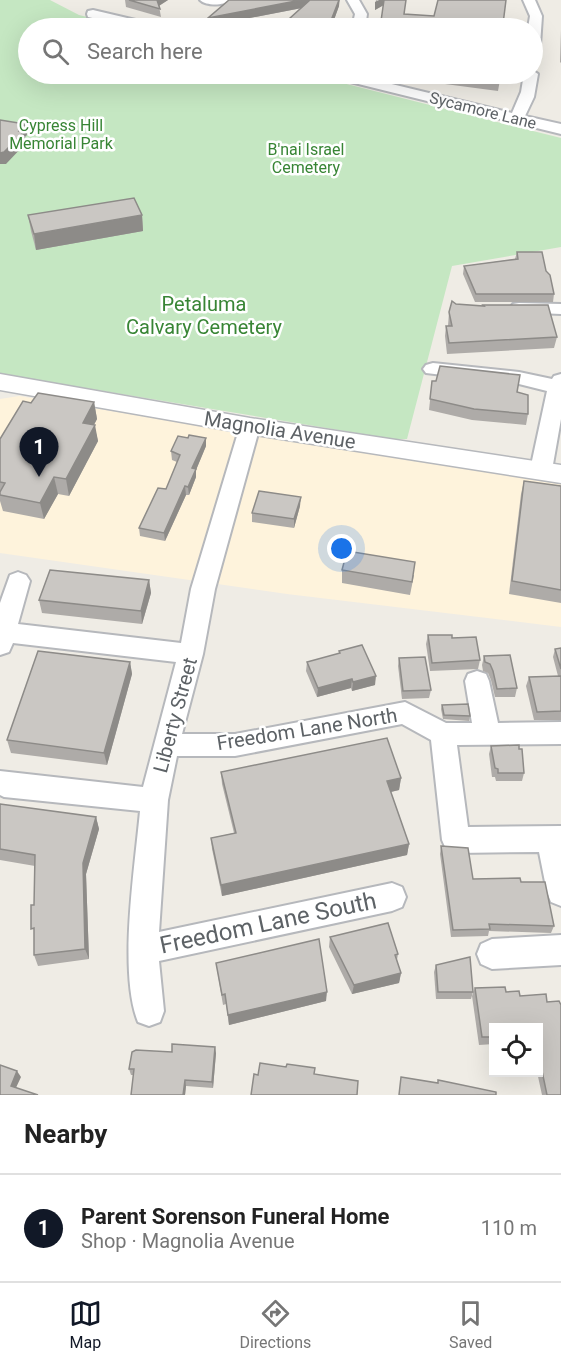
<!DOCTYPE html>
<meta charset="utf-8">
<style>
:root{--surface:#fff;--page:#f2f2f2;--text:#222;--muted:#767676;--line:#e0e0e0;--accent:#111827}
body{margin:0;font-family:Roboto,sans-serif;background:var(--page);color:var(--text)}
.controls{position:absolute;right:18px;bottom:18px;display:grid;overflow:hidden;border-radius:0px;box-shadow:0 6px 24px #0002}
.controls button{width:54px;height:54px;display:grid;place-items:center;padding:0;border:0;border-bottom:2px solid var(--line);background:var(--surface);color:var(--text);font:30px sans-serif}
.you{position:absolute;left:342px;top:549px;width:21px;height:21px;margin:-15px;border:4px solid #fff;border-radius:50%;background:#1a73e8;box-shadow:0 0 0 9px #1a73e833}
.badge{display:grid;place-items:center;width:39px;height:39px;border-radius:50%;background:var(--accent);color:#fff;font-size:20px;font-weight:700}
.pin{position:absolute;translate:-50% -50px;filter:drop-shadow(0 2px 3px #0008)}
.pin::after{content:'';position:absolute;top:32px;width:21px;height:18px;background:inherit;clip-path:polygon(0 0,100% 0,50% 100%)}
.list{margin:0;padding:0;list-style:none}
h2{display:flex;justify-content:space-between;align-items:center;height:78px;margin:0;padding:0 24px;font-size:26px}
h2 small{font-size:20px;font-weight:400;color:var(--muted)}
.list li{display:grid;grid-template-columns:39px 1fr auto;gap:18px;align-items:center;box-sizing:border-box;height:108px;padding:0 24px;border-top:2px solid var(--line)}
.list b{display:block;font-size:22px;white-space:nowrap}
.list p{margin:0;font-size:20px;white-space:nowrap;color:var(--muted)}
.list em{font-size:20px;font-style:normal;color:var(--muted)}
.icon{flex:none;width:33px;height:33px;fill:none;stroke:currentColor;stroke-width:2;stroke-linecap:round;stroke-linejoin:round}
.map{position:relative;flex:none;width:561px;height:1095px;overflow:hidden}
.search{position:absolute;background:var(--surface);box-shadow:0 6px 24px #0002;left:18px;right:18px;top:18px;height:66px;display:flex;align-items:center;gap:15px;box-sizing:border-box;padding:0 21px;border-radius:33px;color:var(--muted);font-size:22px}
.sheet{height:186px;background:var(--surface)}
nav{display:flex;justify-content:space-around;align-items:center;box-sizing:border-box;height:84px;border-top:2px solid var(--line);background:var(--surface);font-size:16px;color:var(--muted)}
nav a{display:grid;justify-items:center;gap:3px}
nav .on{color:var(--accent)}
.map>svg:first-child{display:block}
</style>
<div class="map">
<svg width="561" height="1095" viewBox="0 0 561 1095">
<rect width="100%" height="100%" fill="#efece5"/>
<path fill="#fef3dc" d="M19,396L561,484V627L287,594L0,553V399Z"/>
<path fill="#c5e7c2" d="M0,0H50L79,15L133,28H28V74H307L561,138V247L452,266L407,439H393L0,374Z"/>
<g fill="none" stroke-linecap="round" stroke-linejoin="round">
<defs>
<g id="minor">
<path d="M200,0H230C224,6 206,6 200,0Z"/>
<path d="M347,0H359L367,14L365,28H352L355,14Z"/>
<path d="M523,0H535L542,16L539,60L532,64V28H528L530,16Z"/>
<path d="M93,10L157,25L159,28H137L88,17L87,14L88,11Z"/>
<path d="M532,70L538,74L534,97L525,116L561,124V134L330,77L328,74H350L512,113L521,92L524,74H532Z"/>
<path d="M519,303L561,304V314L513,312L510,308L513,304Z"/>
<path d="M433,363L519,372L552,379L554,376L561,374V419L552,470L548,475L541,477L534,475L530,470L547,391L519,384L426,373L423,369L426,365Z"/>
<path d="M250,419L257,421L260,426L215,589L203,654L182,734H235L405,702L446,723H472L465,681L468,674L477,671L486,674L489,681L498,723L561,722V744L457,745L468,827L561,826V906L551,902L547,892L539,852L456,853L446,849L442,840L431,740L402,724L235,756H177L168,800L159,932L392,883L402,887L406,897L402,907L392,911L159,961L164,1011L160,1022L149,1026L138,1022C118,972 135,866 140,811L4,797L0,795V771L143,787L176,662L13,643L9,652L0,655V603L10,575L18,572L26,575L30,581L18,624L181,643L191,589L240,426L243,421Z"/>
<path d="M561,935V965L492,969L481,964L477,954L481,944L492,939Z"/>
</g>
<path id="tertiary" d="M0,374L250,418L561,465V483L250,434L0,390Z"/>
</defs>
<use href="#minor" stroke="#b6b8bc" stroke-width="4"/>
<use href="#tertiary" stroke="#b6b8bc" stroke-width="3"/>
<use href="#minor" fill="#fff" fill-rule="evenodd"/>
<use href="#tertiary" fill="#fff" fill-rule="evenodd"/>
</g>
<g fill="#aeaba8">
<path d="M125,0H168L159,6L161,17L126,7Z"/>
<path d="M229,0H340L339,6L331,28H279L302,8L208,26V18Z"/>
<path d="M376,0L405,14L503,24L508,28H381L383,5L375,10Z"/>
<path d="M561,29V63L560,62Z"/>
<path d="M421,74H501L498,91L445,84L446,80L420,77Z"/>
<path d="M28,215H142L143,231L36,250L31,231Z"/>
<path d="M517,252L546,271L554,294L553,302H475L463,274L464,266L515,259Z"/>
<path d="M456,304L483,306V305L557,337L554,348L447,354L445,336L446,326H448L449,312Z"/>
<path d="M432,381L517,392L528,414L526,425L472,420L429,410Z"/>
<path d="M94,402L97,419L94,425L98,441L69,496L58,494L44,519L3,511L0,501V439L31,403Z"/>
<path d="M188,438H206V446L196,470V477L189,495H186L165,541L140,536L139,528L166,489L177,462L172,460L171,451Z"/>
<path d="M524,481L561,486V603L509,594L521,494Z"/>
<path d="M300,506L294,528L252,522V513Z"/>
<path d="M342,570L414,575L410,595L342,583Z"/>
<path d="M149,580L151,593L142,624L42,613L39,600Z"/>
<path d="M428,635L452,638L480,660L478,669L430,671L426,644Z"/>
<path d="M561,648V720H534L526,686L529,677L558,676L553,657L555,649Z"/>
<path d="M339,651L375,685L352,691L351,688L317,697L306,671L307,662L339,654Z"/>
<path d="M484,656L517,688L515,697H495L491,680L488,673L483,671L482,665Z"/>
<path d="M399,658L431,690L429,698L402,699L398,666Z"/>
<path d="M130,662L132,674L107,765L11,753L7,740Z"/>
<path d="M442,705L470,716L469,721L443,719L441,709Z"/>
<path d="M491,746L524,773L522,781H496L495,777H492L489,754Z"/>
<path d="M221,772L401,778L399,790L391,792L409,844L407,855L222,896L212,849L211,838L234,833L222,784Z"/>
<path d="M0,804L96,817L99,829L86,874L89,959L38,966L34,955L35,866L0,860Z"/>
<path d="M441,846L473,879L521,882L554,926L551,933L489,931L488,936L451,937L440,854Z"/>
<path d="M330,937L398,954L397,960L401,973L399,983L352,994L329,947Z"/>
<path d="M216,963L326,1001L229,1025L226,1004L223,1005Z"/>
<path d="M436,965L473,992L471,999H436L434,972Z"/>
<path d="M505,987L506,992L519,991L520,996L546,994L547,1002L559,1001L561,1005V1095H542L537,1072H538V1028H494V1044L479,1045L472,996L475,988Z"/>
<path d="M172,1052L216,1053L213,1088L186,1086L185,1095H131L134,1075H131L129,1069Z"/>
</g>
<g fill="#8d8b88">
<path d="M157,0H168L157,7Z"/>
<path d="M301,0H313L312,6L208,26V18Z"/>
<path d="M339,0V6L331,28H330V23Z"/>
<path d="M379,0H384V5L375,10V2Z"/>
<path d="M324,21V28H316Z"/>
<path d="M25,124L27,135L25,137L26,143L6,164H0V153Z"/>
<path d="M142,215L143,231L36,250L34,234Z"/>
<path d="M94,402L97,419L86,439L83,423Z"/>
<path d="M95,425L98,441L69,496L66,479Z"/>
<path d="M206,438V446L196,470V477L189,495L188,487L192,468Z"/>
<path d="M54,477L58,494L44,519L40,503Z"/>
<path d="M185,486L186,495L165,541L164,533Z"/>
<path d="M301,497L300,506L294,528V519Z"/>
<path d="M149,580L151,593L142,624L141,611Z"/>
<path d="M130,662L132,674L107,765L104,753Z"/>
<path d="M376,676L375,685L352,691L353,682Z"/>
<path d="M352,679L351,688L317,697L318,688Z"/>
<path d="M401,778L399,790L386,793L387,781Z"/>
<path d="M96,817L99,829L86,874L89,959L85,949L83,863Z"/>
<path d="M409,844L407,855L222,896L221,885Z"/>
<path d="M401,973L399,983L352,994L354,985Z"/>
<path d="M327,992L326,1001L229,1025L228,1015Z"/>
<path d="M215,1047L216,1053L213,1088L212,1082Z"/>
<path d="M17,1071L21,1077L14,1092L11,1086Z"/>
<path d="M185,1080L186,1086L185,1095H183Z"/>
</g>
<g fill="#cac7c3" stroke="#8d8b88" stroke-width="1.5">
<path d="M129,0H157L160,9Z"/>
<path d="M229,0H301L208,18Z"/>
<path d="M310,0H339L330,23L324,21L316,28H279Z"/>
<path d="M384,0H406L404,14L434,16L438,0H506L503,24H508V28H383L387,21H381Z"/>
<path d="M447,74H501L500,82L446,75Z"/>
<path d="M0,120L25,124L19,131L24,132L4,152L0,153Z"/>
<path d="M134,198L142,215L34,234L28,215Z"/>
<path d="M517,252H542L546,271L550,275L554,294H476L464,266L518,259Z"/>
<path d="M452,301L456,304L484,306L483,305H548L557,337L449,343L446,326H452L449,312Z"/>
<path d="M440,366L520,375L517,392L528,395V414L474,409L430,399L432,381H436Z"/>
<path d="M38,393L94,402L83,423L95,425L66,479L54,477L40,503L0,495V492L5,483L0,482V439L23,401L31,403Z"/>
<path d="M189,435L206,438L192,468L196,469L188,487L185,486L164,533L139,528L158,488L166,489L180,455L171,451L178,436L188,438Z"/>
<path d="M524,481L561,486V590L512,581Z"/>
<path d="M259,491L301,497L294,519L252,513Z"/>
<path d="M347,551L415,562L412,582L342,570Z"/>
<path d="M50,570L149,580L141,611L39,600Z"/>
<path d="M428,635H452V638L476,637L480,660L432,663Z"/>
<path d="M362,645L376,676L353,682L352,679L318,688L307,662L340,653L339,651Z"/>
<path d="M561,648V669L555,649Z"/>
<path d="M38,651L130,662L104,753L7,740Z"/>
<path d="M510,655L517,688L497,689L493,671L490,664L485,662L484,656Z"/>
<path d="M425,657L431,690L403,691L399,658Z"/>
<path d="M561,676V711L537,712L529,677Z"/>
<path d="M468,704L470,716L444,715L442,705Z"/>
<path d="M387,738L401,778L387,781L409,844L221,885L211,838L236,833L221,772Z"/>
<path d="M519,745V749H522L524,773H498V769L495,768L491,746Z"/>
<path d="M0,804L96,817L83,863L85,949L34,955V928L31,929V905H34L35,855L0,849Z"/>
<path d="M441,846L468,848L473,879L520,878L521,882H545L554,926L489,924L490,929L453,930Z"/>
<path d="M388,923L398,954L395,955L401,973L354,985L330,937Z"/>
<path d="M319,939L327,992L228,1015L225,994L222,995L216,963Z"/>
<path d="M470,957L473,992H438L436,965Z"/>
<path d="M505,987L506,992L519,991L520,996L546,994L547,1002L559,1001L561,1005V1095H547L538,1052V1028H494V1037H482L475,988Z"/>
<path d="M172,1044L215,1047L212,1082L185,1080L183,1095H131L134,1069H129L132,1052L136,1050L172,1052Z"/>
<path d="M260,1063L286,1067L287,1064L315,1068L314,1074L358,1081L357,1095H251L254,1074L258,1075Z"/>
<path d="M0,1065L17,1071L11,1086L38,1095H0Z"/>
<path d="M401,1077L438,1083V1080L496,1092V1095H399Z"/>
</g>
<g text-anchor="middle" stroke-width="5" stroke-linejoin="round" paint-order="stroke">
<g font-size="16" fill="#5d6266" stroke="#fff">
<text transform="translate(483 110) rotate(14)" y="6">Sycamore Lane</text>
</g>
<g font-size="16" fill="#388535" stroke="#fff">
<text x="61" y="131">Cypress Hill<tspan x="61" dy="18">Memorial Park</tspan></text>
<text x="306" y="155">B'nai Israel<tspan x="306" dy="18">Cemetery</tspan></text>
</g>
<g font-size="20" fill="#388535" stroke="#fff">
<text x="204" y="311">Petaluma<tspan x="204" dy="23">Calvary Cemetery</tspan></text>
</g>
<g font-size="20" fill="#5d6266" stroke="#fff">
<text transform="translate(280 430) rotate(9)" y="7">Magnolia Avenue</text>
<text transform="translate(175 715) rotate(-75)" y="7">Liberty Street</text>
<text transform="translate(307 729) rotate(-9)" y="7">Freedom Lane North</text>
</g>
<g font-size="24" fill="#5d6266" stroke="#fff">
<text transform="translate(268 923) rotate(-12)" y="8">Freedom Lane South</text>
</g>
</g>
</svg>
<div class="controls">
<button><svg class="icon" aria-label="locate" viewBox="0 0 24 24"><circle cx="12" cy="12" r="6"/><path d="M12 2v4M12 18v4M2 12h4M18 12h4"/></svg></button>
</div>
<div class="you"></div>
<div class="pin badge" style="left:39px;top:477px">1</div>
<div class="search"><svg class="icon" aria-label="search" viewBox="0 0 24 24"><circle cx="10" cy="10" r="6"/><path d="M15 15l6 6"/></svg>Search here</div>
</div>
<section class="sheet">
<h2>Nearby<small></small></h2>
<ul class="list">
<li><span class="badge">1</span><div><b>Parent Sorenson Funeral Home</b><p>Shop · Magnolia Avenue</p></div><em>110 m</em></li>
</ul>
</section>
<nav>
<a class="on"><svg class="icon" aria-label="map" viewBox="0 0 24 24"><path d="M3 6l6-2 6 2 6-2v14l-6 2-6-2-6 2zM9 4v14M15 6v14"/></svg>Map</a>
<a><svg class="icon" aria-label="directions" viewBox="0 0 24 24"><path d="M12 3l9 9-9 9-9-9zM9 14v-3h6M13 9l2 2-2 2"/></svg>Directions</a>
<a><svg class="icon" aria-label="saved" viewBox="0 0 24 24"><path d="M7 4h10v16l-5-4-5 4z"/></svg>Saved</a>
</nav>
